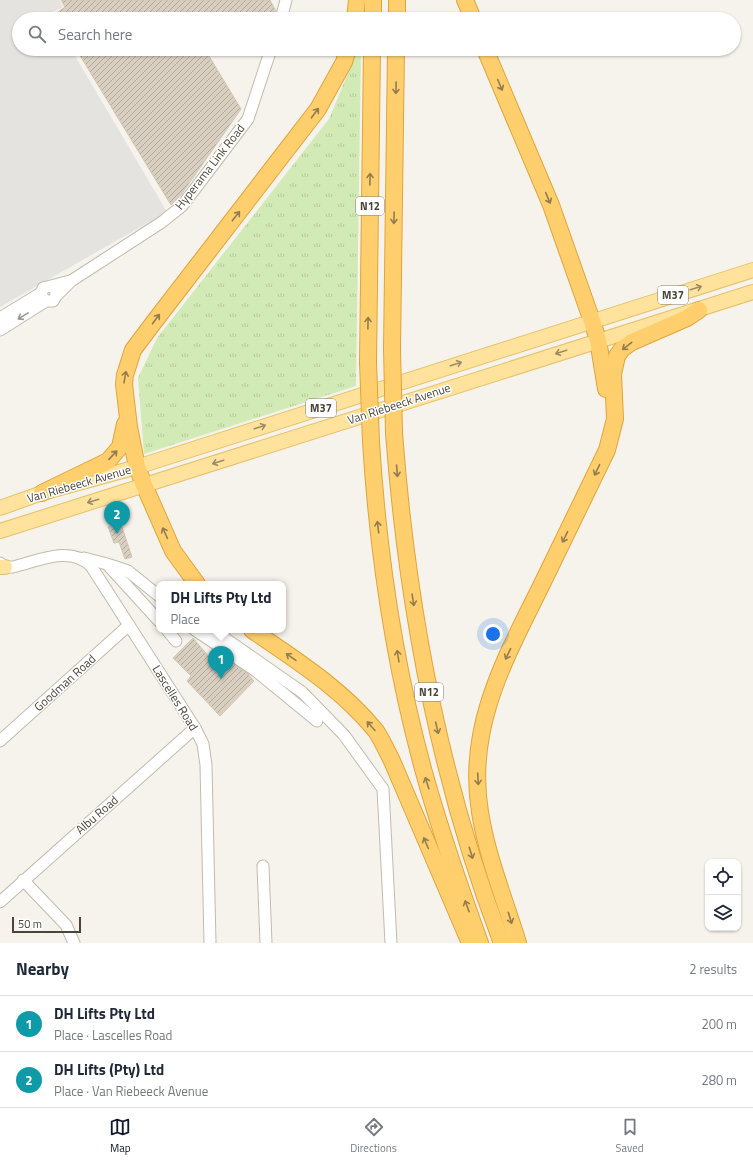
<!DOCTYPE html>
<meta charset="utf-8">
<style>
:root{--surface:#fff;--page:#f6f6f7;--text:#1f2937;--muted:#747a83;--line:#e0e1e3;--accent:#111827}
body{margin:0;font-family:"Titillium Web",sans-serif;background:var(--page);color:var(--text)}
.controls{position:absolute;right:12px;bottom:12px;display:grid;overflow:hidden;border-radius:8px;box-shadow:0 1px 3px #0004}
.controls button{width:36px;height:36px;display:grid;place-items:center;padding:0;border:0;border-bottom:1px solid var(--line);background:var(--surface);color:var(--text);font:20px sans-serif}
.scale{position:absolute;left:12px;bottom:10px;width:69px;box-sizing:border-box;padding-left:4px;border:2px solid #4b4439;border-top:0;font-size:11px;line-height:14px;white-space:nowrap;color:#4b4439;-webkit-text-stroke:3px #fff;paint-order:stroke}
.you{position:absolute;left:493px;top:634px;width:14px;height:14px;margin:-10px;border:3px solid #fff;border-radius:50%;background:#1a73e8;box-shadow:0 0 0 6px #1a73e833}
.badge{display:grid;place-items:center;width:26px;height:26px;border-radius:50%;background:var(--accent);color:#fff;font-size:13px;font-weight:700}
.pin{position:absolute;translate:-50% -33px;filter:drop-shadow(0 1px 2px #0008)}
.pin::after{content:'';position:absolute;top:21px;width:14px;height:12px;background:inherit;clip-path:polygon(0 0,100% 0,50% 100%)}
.popup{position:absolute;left:156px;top:581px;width:130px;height:52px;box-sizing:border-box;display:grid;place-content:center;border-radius:8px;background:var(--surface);filter:drop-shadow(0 1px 3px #0005);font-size:13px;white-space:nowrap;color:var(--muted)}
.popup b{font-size:15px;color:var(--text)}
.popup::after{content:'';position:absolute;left:50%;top:100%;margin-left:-8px;border:8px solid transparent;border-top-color:var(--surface)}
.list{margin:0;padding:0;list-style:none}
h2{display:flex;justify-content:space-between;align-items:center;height:52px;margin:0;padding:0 16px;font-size:17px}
h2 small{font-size:13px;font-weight:400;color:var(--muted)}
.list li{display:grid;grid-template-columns:26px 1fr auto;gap:12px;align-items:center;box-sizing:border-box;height:56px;padding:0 16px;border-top:1px solid var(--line)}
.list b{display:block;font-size:15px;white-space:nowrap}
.list p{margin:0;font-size:13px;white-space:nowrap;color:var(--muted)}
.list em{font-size:13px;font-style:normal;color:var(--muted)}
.icon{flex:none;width:22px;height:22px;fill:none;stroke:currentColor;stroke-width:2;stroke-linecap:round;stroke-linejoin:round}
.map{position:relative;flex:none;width:753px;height:943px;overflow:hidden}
.search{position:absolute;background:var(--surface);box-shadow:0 1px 3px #0004;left:12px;right:12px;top:12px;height:44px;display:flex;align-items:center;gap:10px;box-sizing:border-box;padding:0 14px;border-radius:22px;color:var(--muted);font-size:15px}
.sheet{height:164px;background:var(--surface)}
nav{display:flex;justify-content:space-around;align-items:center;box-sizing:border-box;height:56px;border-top:1px solid var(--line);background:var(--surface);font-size:11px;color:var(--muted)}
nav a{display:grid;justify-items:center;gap:2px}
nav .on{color:var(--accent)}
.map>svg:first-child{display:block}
</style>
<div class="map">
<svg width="753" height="943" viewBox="0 0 753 943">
<defs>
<pattern id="grass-tufts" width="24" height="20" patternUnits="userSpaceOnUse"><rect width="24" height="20" fill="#d2eab5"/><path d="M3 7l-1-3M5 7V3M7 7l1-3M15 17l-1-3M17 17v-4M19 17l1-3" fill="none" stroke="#b6ca9c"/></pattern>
<pattern id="building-hatch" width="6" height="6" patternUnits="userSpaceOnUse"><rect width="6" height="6" fill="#d8cfc1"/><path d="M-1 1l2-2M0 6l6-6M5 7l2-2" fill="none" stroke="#b1aa9e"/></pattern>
</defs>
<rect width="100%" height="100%" fill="#f6f3ec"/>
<path fill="url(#grass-tufts)" d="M358,49H361L356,386L144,454L138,378L157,338L329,119Z"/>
<path fill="#e5e3e0" d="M0,0H59L63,7L50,13L53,19H19V49H71L167,212L0,307Z"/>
<g fill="url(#building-hatch)" stroke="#d3c7b4">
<path d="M61,0H270L276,11L265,19H58L55,14L65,7Z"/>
<path d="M76,49H220L209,56L241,109L181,195L171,205Z"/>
<path d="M120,521L132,557L125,559L119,542L114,543L108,527Z"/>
<path d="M193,638L210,658L216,652L229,664L231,662L247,673L254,681L220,716L187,681L191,676L173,658Z"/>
</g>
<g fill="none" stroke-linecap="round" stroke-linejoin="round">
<defs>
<g id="minor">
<path d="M281,19L286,0"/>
<path d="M51,286L56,290V296L53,301H46L41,296L43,288L70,281"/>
<path d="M56,296L71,281L162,222L182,206L248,119L271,49"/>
<path d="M0,318L41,293"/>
<path d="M0,330L46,301"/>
<path d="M84,558L107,564L159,621"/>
<path d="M0,563L5,567H13C38,561 70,545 91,566L195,728L203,744L206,765L210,943"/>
<path d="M110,565L128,571L159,596"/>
<path d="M167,630L176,641"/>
<path d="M195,630L256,671L317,721"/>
<path d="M213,630L302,692L344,735L383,789L391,943"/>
<path d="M0,741L129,625"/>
<path d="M263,866L266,943"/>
<path d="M23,880L66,925L74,943"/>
<path d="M0,902L195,728"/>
</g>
<g id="major">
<path d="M0,508L42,493L137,467L753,270"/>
<path d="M0,531L753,292"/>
<path d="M0,567H5"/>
</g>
<g id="highway">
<path d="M465,0L473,19"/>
<path d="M355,19L357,0"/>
<path d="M373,19V0"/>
<path d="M397,19V0"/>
<path d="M485,49L551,205L592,321L598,340L606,389"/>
<path d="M392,349L396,49"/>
<path d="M368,362L372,49"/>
<path d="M394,433C407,607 439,779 502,943"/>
<path d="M371,442C378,554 395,668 425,776C441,833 460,888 480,943"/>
<path d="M42,493L108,461L120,447L125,424"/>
<path d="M197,584L173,551L144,485L137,467L129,427L124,384L125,375L133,350L154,322L318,109L344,62L348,49"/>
<path d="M252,630C296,660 342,689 376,731C382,740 387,751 392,761L470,943"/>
<path d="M518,943C505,900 487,857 480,812C466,727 505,659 541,586C563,540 585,495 607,450L615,419L613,374L617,356L622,349L632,342L687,318L699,310"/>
</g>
</defs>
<use href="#minor" stroke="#c2bbae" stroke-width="13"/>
<use href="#major" stroke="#e6c16a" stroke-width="16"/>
<use href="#highway" stroke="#e0a43c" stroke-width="18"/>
<use href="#minor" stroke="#fff" stroke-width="11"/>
<use href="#major" stroke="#ffe39c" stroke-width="14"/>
<use href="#highway" stroke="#ffcf6e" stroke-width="16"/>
<defs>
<g id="highway-bridge">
<path d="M392,349L394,433"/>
<path d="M368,362L371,442"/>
</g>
</defs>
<use href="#highway-bridge" stroke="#e0a43c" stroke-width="18" stroke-linecap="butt"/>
<use href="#highway-bridge" stroke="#ffcf6e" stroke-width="16"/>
</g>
<defs><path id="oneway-shaft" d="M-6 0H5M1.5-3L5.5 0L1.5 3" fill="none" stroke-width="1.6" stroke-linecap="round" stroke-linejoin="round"/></defs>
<g stroke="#937c4e">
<use href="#oneway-shaft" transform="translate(500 85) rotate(67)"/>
<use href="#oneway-shaft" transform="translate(396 88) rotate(91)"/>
<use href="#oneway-shaft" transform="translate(315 113) rotate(-53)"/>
<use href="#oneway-shaft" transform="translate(370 179) rotate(-89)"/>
<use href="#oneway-shaft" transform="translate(548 198) rotate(67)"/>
<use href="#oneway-shaft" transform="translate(236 216) rotate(-52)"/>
<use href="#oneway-shaft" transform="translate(394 218) rotate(91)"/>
<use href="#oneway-shaft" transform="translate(156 319) rotate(-53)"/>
<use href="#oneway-shaft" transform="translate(368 323) rotate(-89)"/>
<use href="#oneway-shaft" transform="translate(627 346) rotate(142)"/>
<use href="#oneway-shaft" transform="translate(125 377) rotate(-80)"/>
<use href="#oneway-shaft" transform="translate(113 455) rotate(-47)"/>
<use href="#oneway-shaft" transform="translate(597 470) rotate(116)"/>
<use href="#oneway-shaft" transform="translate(397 471) rotate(86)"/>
<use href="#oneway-shaft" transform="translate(378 527) rotate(-97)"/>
<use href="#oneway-shaft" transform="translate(165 533) rotate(-114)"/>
<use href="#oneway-shaft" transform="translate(565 537) rotate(116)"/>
<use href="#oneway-shaft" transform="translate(413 600) rotate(81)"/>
<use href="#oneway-shaft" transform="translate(508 654) rotate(116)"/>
<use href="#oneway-shaft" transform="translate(398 656) rotate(-99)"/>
<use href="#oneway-shaft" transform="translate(291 657) rotate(-145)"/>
<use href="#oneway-shaft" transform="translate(371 726) rotate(-132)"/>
<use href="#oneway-shaft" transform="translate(437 728) rotate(77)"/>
<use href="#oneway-shaft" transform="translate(478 779) rotate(87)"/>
<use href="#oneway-shaft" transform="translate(427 783) rotate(-108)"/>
<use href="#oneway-shaft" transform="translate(426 843) rotate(-113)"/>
<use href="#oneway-shaft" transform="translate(471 853) rotate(73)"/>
<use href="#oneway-shaft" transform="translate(467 906) rotate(-110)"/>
<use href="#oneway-shaft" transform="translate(510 918) rotate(73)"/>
</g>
<g stroke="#9c8c66">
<use href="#oneway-shaft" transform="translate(696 288) rotate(-17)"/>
<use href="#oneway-shaft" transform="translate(561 352) rotate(162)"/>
<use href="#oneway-shaft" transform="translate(456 364) rotate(-18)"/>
<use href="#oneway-shaft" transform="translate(260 427) rotate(-18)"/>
<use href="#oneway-shaft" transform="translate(218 462) rotate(162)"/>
<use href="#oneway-shaft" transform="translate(93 501) rotate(163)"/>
</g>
<use stroke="#9c9892" href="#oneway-shaft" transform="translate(23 316) rotate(149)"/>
<g text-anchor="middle" stroke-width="3" stroke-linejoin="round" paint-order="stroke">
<g fill="#fff" stroke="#817c74" stroke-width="1">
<rect x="356" y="197" width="28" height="18" rx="3"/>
<rect x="658" y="286" width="30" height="18" rx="3"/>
<rect x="306" y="399" width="30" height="18" rx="3"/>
<rect x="415" y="683" width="28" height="18" rx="3"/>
</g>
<g font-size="11" font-weight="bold" fill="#4b4439">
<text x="370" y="210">N12</text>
<text x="673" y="299">M37</text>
<text x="321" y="412">M37</text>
<text x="429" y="696">N12</text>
</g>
<g font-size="12" fill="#4b4439" stroke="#fff">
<text transform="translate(210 167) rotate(-52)" y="4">Hyperama Link Road</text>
<text transform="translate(399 404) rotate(-18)" y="4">Van Riebeeck Avenue</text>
<text transform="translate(79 484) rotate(-16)" y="4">Van Riebeeck Avenue</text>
<text transform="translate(65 683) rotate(-42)" y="4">Goodman Road</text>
<text transform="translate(175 698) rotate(58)" y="4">Lascelles Road</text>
<text transform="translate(97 815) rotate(-41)" y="4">Albu Road</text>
</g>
</g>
</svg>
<div class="controls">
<button><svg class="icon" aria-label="locate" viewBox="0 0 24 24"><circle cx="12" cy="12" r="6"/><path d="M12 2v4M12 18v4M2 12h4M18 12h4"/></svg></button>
<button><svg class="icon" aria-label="layers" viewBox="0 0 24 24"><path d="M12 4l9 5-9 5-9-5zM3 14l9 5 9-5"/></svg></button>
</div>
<div class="scale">50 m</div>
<div class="you"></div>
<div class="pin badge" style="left:221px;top:679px;background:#0f9aa8">1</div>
<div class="popup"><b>DH Lifts Pty Ltd</b>Place</div>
<div class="pin badge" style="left:117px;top:534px;background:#0f9aa8">2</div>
<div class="search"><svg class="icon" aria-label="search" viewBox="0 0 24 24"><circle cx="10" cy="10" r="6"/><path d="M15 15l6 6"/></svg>Search here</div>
</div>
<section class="sheet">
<h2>Nearby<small>2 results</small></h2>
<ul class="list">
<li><span class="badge" style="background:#0f9aa8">1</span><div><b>DH Lifts Pty Ltd</b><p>Place · Lascelles Road</p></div><em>200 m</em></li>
<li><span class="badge" style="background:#0f9aa8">2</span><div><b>DH Lifts (Pty) Ltd</b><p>Place · Van Riebeeck Avenue</p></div><em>280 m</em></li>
</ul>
</section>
<nav>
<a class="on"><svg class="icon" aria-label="map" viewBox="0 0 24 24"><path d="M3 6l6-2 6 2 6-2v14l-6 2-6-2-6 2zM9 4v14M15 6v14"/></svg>Map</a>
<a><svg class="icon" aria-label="directions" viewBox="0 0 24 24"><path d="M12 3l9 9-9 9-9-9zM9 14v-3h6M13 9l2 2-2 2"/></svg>Directions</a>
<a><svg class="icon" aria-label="saved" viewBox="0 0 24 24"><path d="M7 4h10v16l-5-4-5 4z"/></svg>Saved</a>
</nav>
